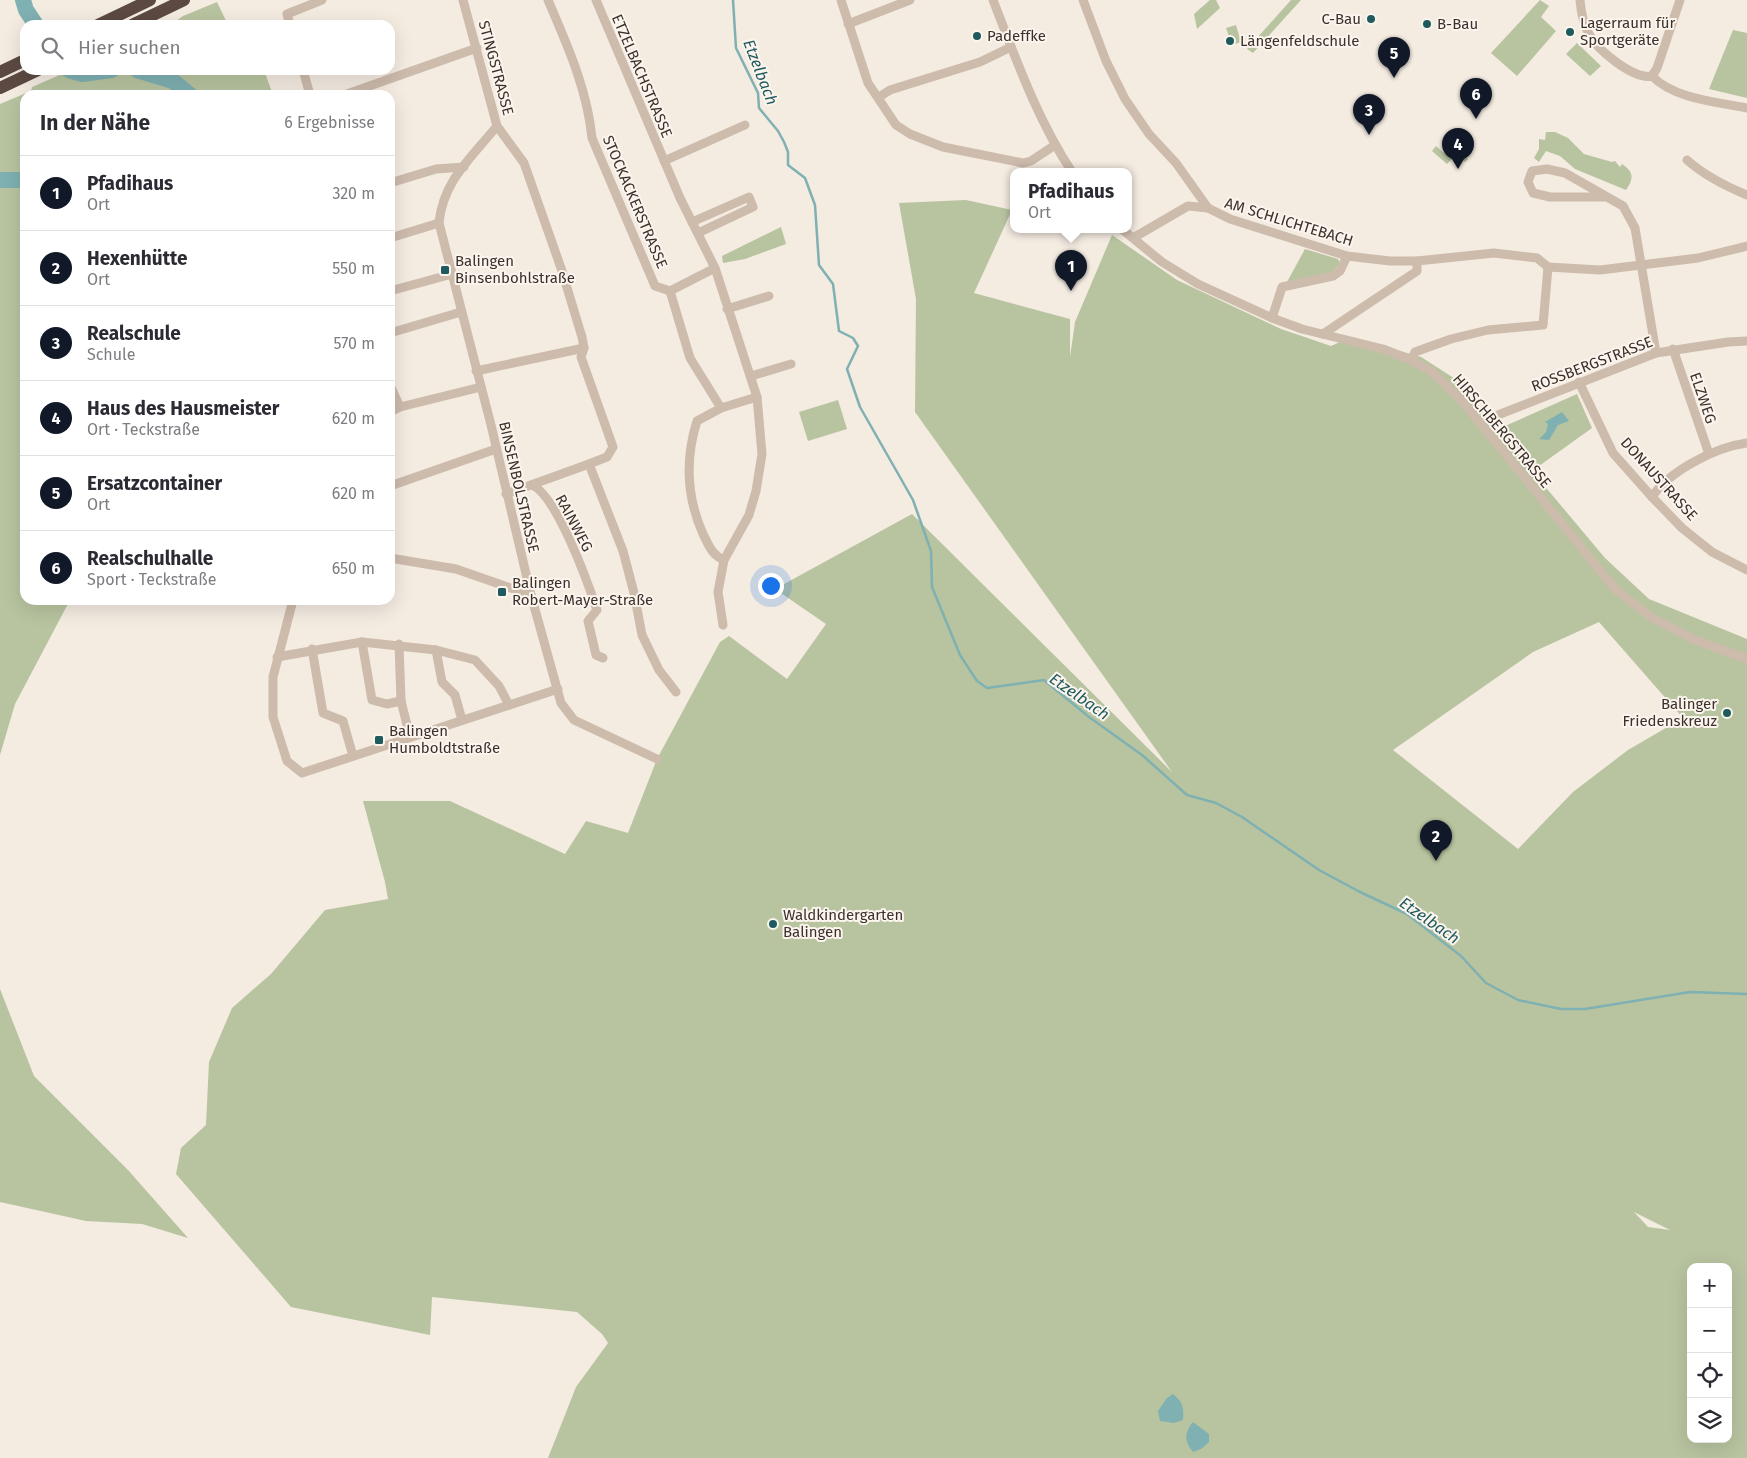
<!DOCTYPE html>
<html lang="de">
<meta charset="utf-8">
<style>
:root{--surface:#fff;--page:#f2f2f3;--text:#2b2b33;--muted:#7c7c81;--line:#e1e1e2;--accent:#111827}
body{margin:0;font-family:"Fira Sans",sans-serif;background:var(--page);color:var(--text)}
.controls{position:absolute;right:15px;bottom:15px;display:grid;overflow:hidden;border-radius:10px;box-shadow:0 5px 20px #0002}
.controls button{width:45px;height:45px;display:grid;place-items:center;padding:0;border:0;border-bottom:1px solid var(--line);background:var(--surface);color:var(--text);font:25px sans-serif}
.you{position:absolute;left:770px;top:585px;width:18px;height:18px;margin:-12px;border:4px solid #fff;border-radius:50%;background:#1a73e8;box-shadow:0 0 0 8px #1a73e833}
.badge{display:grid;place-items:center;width:32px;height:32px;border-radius:50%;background:var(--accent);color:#fff;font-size:16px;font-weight:700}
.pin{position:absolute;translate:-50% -41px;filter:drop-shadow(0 1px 2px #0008)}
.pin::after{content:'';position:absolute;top:26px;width:18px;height:15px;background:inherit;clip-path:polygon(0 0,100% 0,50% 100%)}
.popup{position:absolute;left:1010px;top:168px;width:122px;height:65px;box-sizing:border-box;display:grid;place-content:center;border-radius:10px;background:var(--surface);filter:drop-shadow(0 1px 4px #0005);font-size:16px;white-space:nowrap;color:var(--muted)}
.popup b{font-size:19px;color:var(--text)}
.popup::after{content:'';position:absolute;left:50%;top:100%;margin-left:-10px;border:10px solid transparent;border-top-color:var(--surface)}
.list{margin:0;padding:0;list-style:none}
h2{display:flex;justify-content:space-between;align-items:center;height:65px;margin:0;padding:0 20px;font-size:21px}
h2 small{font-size:16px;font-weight:400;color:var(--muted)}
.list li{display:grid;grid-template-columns:32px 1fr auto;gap:15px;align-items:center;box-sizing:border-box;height:75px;padding:0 20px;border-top:1px solid var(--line)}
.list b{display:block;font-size:19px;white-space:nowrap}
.list p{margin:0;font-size:16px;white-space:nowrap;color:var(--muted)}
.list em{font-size:16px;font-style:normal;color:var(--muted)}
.icon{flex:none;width:28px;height:28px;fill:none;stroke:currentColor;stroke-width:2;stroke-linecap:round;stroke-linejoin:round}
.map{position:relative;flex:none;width:1747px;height:1458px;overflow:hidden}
.search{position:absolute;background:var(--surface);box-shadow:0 5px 20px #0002;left:20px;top:20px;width:375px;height:55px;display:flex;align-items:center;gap:12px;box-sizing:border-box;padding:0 18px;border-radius:15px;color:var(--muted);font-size:19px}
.panel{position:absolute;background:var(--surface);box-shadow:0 5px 20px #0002;left:20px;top:90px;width:375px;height:515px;border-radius:15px}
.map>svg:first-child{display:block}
</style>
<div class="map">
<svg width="1747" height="1458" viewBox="0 0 1747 1458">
<rect width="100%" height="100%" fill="#f4ebe1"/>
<g fill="#b8c4a0" fill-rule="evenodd">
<path d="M1210,0H1216L1220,8L1197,29L1194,14Z"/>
<path d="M1291,0H1301L1253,53L1247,49Z"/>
<path d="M1540,0L1549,6L1541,17L1556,31L1517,76L1491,53Z"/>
<path d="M217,2L228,25H171L183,16Z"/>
<path d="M1236,25L1241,42L1232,45L1226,28Z"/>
<path d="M1733,30L1747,33V98L1709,89Z"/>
<path d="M1577,43L1601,66L1590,76L1566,54Z"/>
<path d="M71,70H264L273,95H25V600H70L15,704L0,755V104L31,91L32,87Z"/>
<path d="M1546,132H1555L1568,138L1584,154L1612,162L1615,161L1620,167L1622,164C1634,172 1634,179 1626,190L1575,169L1560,156L1546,151L1539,162L1534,158L1539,149V139L1545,140Z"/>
<path d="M1453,145L1468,159L1465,162L1457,154L1447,164L1432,151L1436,146L1445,154Z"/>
<path d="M966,200L1012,210L974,293L1070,319V357L1075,322L1112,235L1177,280L1281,329L1331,346L1351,337L1421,357L1457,380L1525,461L1505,426L1577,394L1592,428L1532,471L1605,558L1649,599L1747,639V1458H548L576,1387L608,1343L602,1334L577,1312L432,1297L430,1335L291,1307L176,1174L181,1148L206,1125L209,1062L232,1008L271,974L325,910L388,899L385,882L363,801H450L565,854L586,821L628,833L657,759L720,642L729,636L787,679L826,624L775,589L912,514L1172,772L915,412L916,299L899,203ZM1599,622L1683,718L1628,750L1573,792L1518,849L1393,750L1533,652ZM1634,1212L1670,1230L1648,1227ZM1691,1267H1728V1439H1691Z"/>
<path d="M781,227L786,244L745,259L723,263L722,256Z"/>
<path d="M1305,249L1338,259L1340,263L1332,273L1287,282Z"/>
<path d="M838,400L847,429L808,441L799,412Z"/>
<path d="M0,989L34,1076L128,1170L188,1238L142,1224L86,1221L0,1202Z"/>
</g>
<g fill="#7fb0b2">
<path d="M1562,412L1569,421L1558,425L1549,440L1539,439L1546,432L1548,424L1545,422Z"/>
<path d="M1173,1394C1183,1402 1184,1408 1183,1420L1174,1423L1160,1421L1158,1411L1167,1398Z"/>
<path d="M1193,1422L1209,1434V1442L1201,1449L1193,1452C1184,1441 1184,1433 1193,1422Z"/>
</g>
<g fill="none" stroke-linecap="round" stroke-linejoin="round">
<path stroke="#7fb0b2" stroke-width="2.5" d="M733,0L736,48L758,93L759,108L778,131L784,142L788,152V165L805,178L815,205L819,265L833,284L839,331L853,338L858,346L847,369L860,407L913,500L931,551L932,587L960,655L977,681L987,688L1044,680L1089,717L1142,755L1187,795L1216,803L1242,817L1319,870L1360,892L1407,914L1461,956L1486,983L1518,1000L1561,1009H1585L1690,992L1747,994"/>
<g stroke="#7fb0b2" stroke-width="16">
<path d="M23,0L26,10L36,25"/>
<path d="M69,70L82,74L112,70"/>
<path d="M137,70L173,81L190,95"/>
<path d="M0,180H25"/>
</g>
<g stroke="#cdbbac" stroke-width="9">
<path d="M463,0L497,126L524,163L561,268L582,337L584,348L581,357L613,447L607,457L589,464L623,551L634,593L642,635L659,670L676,692"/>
<path d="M548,0C567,45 587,88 592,138L655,286L670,291"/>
<path d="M596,0L680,198L715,268L757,397L762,454L756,491L749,515L724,560C712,555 709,546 703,534C687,498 685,459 697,421L721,408L690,358L670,291L715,268"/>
<path d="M841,0L868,83L896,125L910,134L943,147L1023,163L1031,161L1055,145"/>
<path d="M993,0C1016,59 1037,119 1072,172"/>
<path d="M1083,0L1106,61L1125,99L1149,134L1176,163L1208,208L1230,219L1347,256L1390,261H1417L1494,253L1537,258L1548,267L1600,270L1698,258L1747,246"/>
<path d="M1580,0C1581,11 1583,24 1589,34C1597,50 1634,80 1652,76"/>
<path d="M848,24L910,0"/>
<path d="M290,25L287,14L322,0"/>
<path d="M303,70L310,95"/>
<path d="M1652,76C1674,99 1717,102 1747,108"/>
<path d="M1652,76L1657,68L1680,0"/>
<path d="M344,95L477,48"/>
<path d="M879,97L890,90L980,62L1011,47"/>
<path d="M497,126C471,158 443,181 439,223L491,425L531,595L561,703L574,720L657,759"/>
<path d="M1687,160C1705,176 1725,186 1747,195"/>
<path d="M664,161L745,125"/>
<path d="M390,183L436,169L464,167"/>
<path d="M1607,197H1550L1533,193L1528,182L1532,171L1547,169L1565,173L1623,206L1635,228L1656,353"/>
<path d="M692,222L749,197L753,207L698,233"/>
<path d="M1123,230L1162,262L1198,284L1272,318L1302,329L1383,349L1411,360L1431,371L1463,402L1616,590L1651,617L1695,640L1747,659"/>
<path d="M390,238L439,223"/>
<path d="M1133,238L1188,206L1208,208"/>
<path d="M390,291L452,274"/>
<path d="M727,309L769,296"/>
<path d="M1272,318L1282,287L1333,276L1340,271L1347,256"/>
<path d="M390,333L461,312"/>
<path d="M1323,334L1417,271V261"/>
<path d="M1673,349L1709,454"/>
<path d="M1411,360L1415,352L1451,339L1488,330L1543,325L1548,267"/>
<path d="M476,371L584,348"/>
<path d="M751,376L791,364"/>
<path d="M1579,382L1613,453L1652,497L1682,528L1712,552L1747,570"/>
<path d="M390,385L400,407"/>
<path d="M721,408L757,397"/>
<path d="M390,412L400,407L481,387"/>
<path d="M1480,422L1656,353L1728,342L1747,341"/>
<path d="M532,485C557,496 588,583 597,610L588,621L596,655L603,658"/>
<path d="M390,486L496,449"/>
<path d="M506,494L589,464"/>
<path d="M1652,497C1669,471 1716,447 1747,443"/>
<path d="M390,558L456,569L531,595"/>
<path d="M293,600L273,677V717L287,761L302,773L558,689"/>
<path d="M723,625L718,592L724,560"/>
<path d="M362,642L372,700L387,704L401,701"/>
<path d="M399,644L401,701L410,737"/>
<path d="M312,649L323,713L343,721L353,756"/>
<path d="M436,650L442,682L455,695L462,720"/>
<path d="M277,657L362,642L436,650L475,660L499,686L509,705"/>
</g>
<g stroke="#5c4a42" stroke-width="12">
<path d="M98,25L150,0"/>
<path d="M132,25L184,0"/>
<path d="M0,72L25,60"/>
<path d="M0,88L38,70"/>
</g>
</g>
<g fill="#1f5a5e" stroke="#fbf5ee" stroke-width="2">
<circle cx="1371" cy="19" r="5"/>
<circle cx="1427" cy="24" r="5"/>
<circle cx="1570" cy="32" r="5"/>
<circle cx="977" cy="36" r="5"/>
<circle cx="1230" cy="41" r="5"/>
<rect x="440" y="265" width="10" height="10" rx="2.5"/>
<rect x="497" y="587" width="10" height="10" rx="2.5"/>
<circle cx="1727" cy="713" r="5"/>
<rect x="374" y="735" width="10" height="10" rx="2.5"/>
<circle cx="773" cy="924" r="5"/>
</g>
<g text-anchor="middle" stroke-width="4" stroke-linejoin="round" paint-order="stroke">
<g font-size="15" fill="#3b302b" stroke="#fbf5ee" text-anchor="start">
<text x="1361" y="24" text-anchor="end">C-Bau</text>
<text x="1580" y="28">Lagerraum für<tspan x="1580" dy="17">Sportgeräte</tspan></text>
<text x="1437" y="29">B-Bau</text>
<text x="987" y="41">Padeffke</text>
<text x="1240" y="46">Längenfeldschule</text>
<text x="455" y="266">Balingen<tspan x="455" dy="17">Binsenbohlstraße</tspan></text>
<text x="512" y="588">Balingen<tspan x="512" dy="17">Robert-Mayer-Straße</tspan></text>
<text x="1717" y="709" text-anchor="end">Balinger<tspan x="1717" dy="17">Friedenskreuz</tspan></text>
<text x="389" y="736">Balingen<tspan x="389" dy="17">Humboldtstraße</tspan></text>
<text x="783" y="920">Waldkindergarten<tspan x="783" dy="17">Balingen</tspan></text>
</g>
<g font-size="15" fill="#3b302b" stroke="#fbf5ee">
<text transform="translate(496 68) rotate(75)" y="5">STINGSTRASSE</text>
<text transform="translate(642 76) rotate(67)" y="5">ETZELBACHSTRASSE</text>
<text transform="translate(635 202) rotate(67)" y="5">STOCKACKERSTRASSE</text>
<text transform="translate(1289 222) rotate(17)" y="5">AM SCHLICHTEBACH</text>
<text transform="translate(1592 364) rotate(-21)" y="5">ROSSBERGSTRASSE</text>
<text transform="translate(1703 398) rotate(71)" y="5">ELZWEG</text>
<text transform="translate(1502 431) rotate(50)" y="5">HIRSCHBERGSTRASSE</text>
<text transform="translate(1659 479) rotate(48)" y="5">DONAUSTRASSE</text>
<text transform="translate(519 487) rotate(77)" y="5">BINSENBOLSTRASSE</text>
<text transform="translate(574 523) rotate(62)" y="5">RAINWEG</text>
</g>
<g font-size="16" font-style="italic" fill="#1f5a5e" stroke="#fbf5ee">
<text transform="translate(761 72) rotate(69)" y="6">Etzelbach</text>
<text transform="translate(1080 696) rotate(35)" y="6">Etzelbach</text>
<text transform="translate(1430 920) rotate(35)" y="6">Etzelbach</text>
</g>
</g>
</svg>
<div class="controls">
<button>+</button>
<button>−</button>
<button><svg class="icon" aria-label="locate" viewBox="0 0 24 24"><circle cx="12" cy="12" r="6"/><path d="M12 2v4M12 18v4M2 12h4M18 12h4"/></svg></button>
<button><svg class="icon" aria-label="layers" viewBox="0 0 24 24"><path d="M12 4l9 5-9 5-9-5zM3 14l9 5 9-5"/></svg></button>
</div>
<div class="you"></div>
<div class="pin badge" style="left:1071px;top:291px">1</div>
<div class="popup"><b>Pfadihaus</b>Ort</div>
<div class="pin badge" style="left:1436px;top:861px">2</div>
<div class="pin badge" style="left:1369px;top:135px">3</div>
<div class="pin badge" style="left:1458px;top:169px">4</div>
<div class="pin badge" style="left:1394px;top:78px">5</div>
<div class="pin badge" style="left:1476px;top:119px">6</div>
<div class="search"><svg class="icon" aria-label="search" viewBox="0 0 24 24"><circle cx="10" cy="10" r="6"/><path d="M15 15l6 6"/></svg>Hier suchen</div>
<section class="panel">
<h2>In der Nähe<small>6 Ergebnisse</small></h2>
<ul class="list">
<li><span class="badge">1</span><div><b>Pfadihaus</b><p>Ort</p></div><em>320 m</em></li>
<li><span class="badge">2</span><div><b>Hexenhütte</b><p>Ort</p></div><em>550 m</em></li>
<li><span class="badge">3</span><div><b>Realschule</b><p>Schule</p></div><em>570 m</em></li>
<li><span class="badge">4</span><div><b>Haus des Hausmeister</b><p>Ort · Teckstraße</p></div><em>620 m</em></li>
<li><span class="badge">5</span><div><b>Ersatzcontainer</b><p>Ort</p></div><em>620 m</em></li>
<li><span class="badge">6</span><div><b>Realschulhalle</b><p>Sport · Teckstraße</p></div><em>650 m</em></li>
</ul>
</section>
</div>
